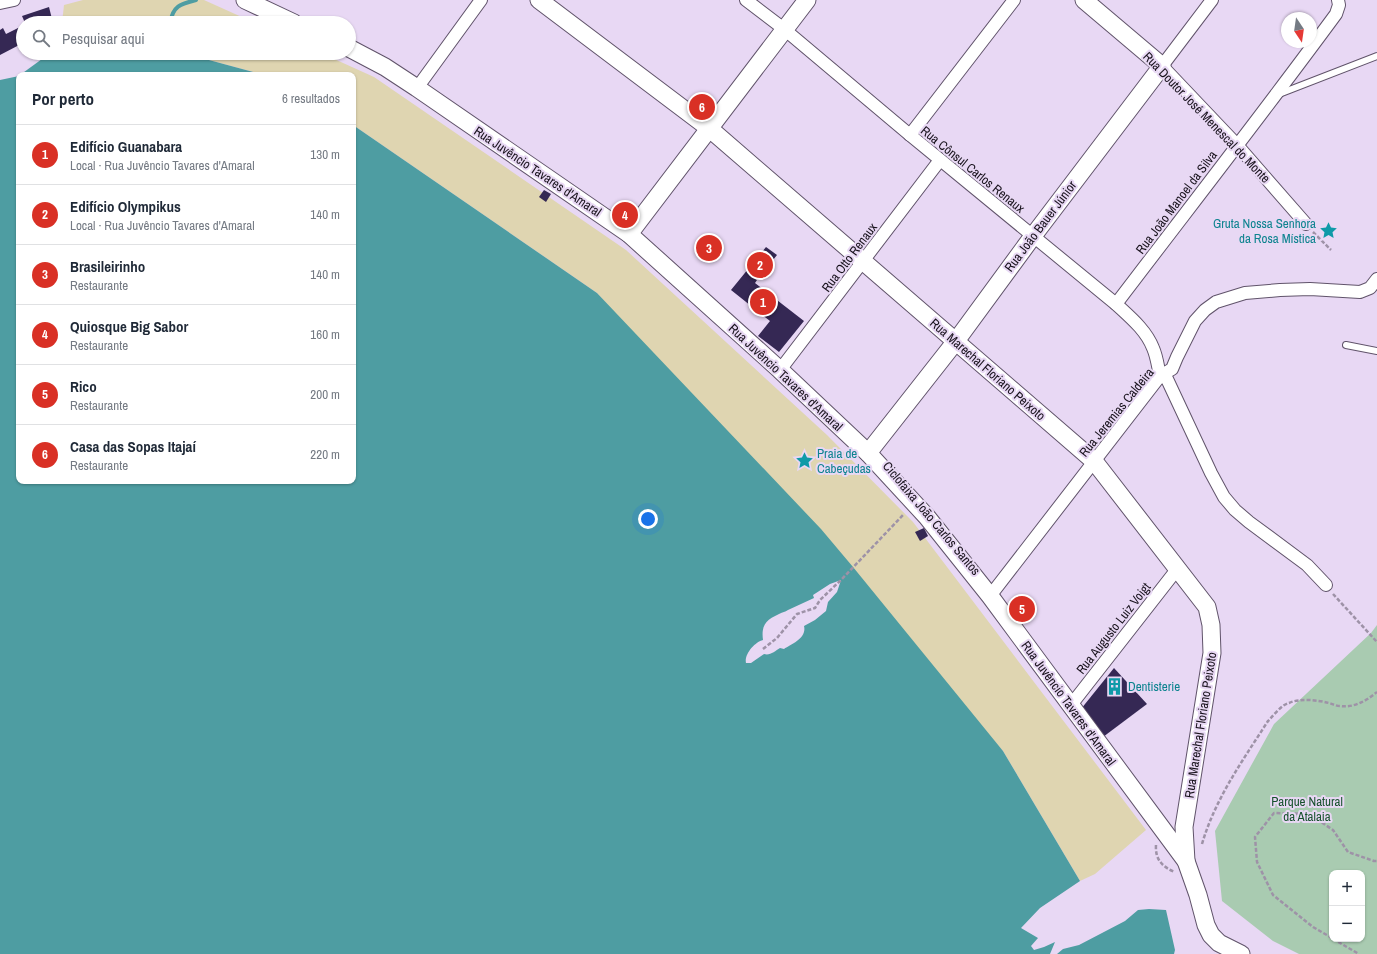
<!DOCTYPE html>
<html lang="pt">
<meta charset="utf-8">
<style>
:root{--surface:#fff;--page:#f6f6f7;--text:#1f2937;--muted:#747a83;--line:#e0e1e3;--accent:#d93025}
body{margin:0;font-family:"Archivo Narrow",sans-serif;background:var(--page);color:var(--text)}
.controls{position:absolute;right:12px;bottom:12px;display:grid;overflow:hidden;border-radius:8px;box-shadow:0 1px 3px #0004}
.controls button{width:36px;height:36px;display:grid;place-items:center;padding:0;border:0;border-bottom:1px solid var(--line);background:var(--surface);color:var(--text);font:20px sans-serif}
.compass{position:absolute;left:1281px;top:12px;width:36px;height:36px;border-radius:50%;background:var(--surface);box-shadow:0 1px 3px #0004;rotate:167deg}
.you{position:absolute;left:648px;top:519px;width:14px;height:14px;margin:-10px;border:3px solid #fff;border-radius:50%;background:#1a73e8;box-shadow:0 0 0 6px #1a73e833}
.badge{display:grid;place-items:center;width:26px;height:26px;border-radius:50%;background:var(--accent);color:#fff;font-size:13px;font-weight:700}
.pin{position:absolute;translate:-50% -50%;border:2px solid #fff;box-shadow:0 1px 4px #0006}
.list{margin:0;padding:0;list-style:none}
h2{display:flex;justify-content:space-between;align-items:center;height:52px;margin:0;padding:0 16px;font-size:17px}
h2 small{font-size:13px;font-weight:400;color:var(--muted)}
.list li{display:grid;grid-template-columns:26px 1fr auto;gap:12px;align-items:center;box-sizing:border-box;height:60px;padding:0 16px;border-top:1px solid var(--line)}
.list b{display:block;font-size:15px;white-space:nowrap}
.list p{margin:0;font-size:13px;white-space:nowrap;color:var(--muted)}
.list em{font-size:13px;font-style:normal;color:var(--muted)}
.icon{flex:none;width:22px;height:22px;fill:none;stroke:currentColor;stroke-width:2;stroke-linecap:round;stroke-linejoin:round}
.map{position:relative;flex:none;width:1377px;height:954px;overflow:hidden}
.search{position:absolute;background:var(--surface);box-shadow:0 1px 3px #0004;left:16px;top:16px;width:340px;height:44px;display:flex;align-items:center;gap:10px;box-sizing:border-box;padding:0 14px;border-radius:22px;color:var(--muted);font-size:15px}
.panel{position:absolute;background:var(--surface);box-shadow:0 1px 3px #0004;left:16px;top:72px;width:340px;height:412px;border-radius:8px}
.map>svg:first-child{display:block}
</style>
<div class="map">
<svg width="1377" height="954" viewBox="0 0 1377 954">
<rect width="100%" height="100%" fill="#e8d8f4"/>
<path fill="#a9cbb1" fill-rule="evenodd" d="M1377,625V954H1299L1273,941L1222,901L1215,831L1274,724L1371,633ZM1332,873H1362V939H1332Z"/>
<g fill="#dfd5b1">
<path d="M83,0H204L255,23H62L64,5Z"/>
<path d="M183,53H321L374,77L626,250L827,435L913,522L1146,830L1095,874L1080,881L1003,751L597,293L353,125V75H264Z"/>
</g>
<g fill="#4e9da2" fill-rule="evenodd">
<path d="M45,53H183L264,75H20L42,59Z"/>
<path d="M19,76V481H353V125L597,293L821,529L853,567L1003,751L1080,881L1040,908L1021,928L1038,938L1031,946L1034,950L1044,947L1055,942L1050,954H0V80ZM841,580L837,592L828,602L826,611L815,620L804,626C807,638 792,644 784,649L780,648C775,651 770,656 764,654L751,663H746C744,654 755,642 763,640C761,625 766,620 779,614C783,612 785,612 788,610L814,598L813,595L830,584Z"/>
<path d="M1149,909L1166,910L1175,950L1174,954H1057L1063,949L1079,945L1125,921L1138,910Z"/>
</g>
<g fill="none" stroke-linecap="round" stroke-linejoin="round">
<path stroke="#4e9da2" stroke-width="4" d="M170,23C173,6 180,4 196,0"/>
</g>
<g fill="#352854">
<path d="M49,7L53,23H25L22,16Z"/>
<path d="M3,28L6,34L18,28L23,38V43L0,55V30Z"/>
<path d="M544,190L551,194L546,202L539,197Z"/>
<path d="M766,247L777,255L760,276L758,275L755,279L757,280L755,283L804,321L779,352L758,336L770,321L731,290Z"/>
<path d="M924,528L928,536L920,541L915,532Z"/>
<path d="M1114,668L1147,704L1103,737L1081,709Z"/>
</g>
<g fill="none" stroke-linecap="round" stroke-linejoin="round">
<defs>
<g id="lane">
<path d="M1279,94L1377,56"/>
<path d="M1346,345L1377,351"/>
</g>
<g id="street">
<path d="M746,0L784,29L910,135L1116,304C1130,317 1146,330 1153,348C1157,357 1158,367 1160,376"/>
<path d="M1212,0L1162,66L1237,145L1306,224"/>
<path d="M0,3L14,0"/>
<path d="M417,88L481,0"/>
<path d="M910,135L1014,0"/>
<path d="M1116,304C1189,208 1264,112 1336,14L1339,5L1338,0"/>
<path d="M780,370L940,160"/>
<path d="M1160,376L1167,379L1211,473L1224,497L1235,510L1249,522L1307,565L1326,585"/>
<path d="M990,596L1160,376L1172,369L1177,357L1195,321L1205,310L1216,302L1245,293L1280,290L1310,289L1360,292L1370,288L1377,279"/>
<path d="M1071,705L1178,568"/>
</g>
<g id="secondary">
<path d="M245,0L294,23"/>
<path d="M539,0L710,129L1094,461L1207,607L1211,625L1212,653L1184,827L1186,861"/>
<path d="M349,48L385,67L417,88L629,234L780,370L868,453L927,517L990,596L1186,861L1198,895L1206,925L1211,935L1219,943L1241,954"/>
<path d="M629,234L807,0"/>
<path d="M868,453L956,341L1033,236L1162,66L1084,0"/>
</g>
</defs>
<use href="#lane" stroke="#60536a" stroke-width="8"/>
<use href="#street" stroke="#60536a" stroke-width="14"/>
<use href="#secondary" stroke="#60536a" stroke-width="19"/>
<g stroke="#9e92a7" stroke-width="2.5" stroke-dasharray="4 2" stroke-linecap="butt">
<path d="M1313,232L1331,250"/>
<path d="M1333,594L1377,642"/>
<path d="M763,649L777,638L797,614L815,608L820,600L841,580L904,514"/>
<path d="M1202,844C1215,799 1243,760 1268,721C1274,715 1281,705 1289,703C1300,698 1317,700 1329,703C1333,704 1336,706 1340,706C1354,708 1366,701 1377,692"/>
<path d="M1156,845C1155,859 1162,867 1175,872"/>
<path d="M1332,938L1313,927L1273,895L1257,862L1255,837L1274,813L1309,814L1333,830L1348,852L1374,861H1377"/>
<path d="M1333,939L1359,954"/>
</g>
<use href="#lane" stroke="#fff" stroke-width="6"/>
<use href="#street" stroke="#fff" stroke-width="12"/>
<use href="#secondary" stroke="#fff" stroke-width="17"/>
</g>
<defs>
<symbol id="sight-bare" viewBox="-9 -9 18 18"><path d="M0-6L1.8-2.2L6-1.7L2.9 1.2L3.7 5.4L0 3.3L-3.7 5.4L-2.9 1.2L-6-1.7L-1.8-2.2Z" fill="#0f9aa8" stroke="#e8d8f4" stroke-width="2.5" paint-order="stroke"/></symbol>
<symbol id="building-bare" viewBox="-9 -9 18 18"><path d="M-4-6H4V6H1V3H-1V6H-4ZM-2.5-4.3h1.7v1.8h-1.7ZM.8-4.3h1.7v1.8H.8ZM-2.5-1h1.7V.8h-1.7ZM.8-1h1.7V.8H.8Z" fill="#0f9aa8" stroke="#e8d8f4" stroke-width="2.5" paint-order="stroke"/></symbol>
</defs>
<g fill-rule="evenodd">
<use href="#sight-bare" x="1316" y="218" width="25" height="25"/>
<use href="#sight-bare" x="792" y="448" width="25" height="25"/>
<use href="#building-bare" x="1102" y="674" width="25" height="25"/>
</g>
<g text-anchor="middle" stroke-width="4" stroke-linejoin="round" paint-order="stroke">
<g font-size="13" fill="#18121c" stroke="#e8d8f4">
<text transform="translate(1207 117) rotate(46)" y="5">Rua Doutor José Menescal do Monte</text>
<text transform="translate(973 169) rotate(39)" y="5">Rua Cônsul Carlos Renaux</text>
<text transform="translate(538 171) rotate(34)" y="5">Rua Juvêncio Tavares d'Amaral</text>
<text transform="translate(1176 202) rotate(-53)" y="5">Rua João Manoel da Silva</text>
<text transform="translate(1040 226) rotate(-53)" y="5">Rua João Bauer Júnior</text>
<text transform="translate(849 257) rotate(-53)" y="5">Rua Otto Renaux</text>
<text transform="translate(988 369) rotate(41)" y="5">Rua Marechal Floriano Peixoto</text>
<text transform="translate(786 377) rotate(43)" y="5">Rua Juvêncio Tavares d'Amaral</text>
<text transform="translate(1116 412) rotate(-51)" y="5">Rua Jeremias Caldeira</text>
<text transform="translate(932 518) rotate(50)" y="5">Ciclofaixa João Carlos Santos</text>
<text transform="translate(1113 628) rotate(-52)" y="5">Rua Augusto Luiz Voigt</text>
<text transform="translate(1069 703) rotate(54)" y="5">Rua Juvêncio Tavares d'Amaral</text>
<text transform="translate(1200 725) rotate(-81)" y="5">Rua Marechal Floriano Peixoto</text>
</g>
<g font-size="13" fill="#0d838f" stroke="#e8d8f4" text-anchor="start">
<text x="1316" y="228" text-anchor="end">Gruta Nossa Senhora<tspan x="1316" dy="15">da Rosa Mística</tspan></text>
<text x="817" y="458">Praia de<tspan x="817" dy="15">Cabeçudas</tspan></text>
<text x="1128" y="691">Dentisterie</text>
</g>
<g font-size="13" fill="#16512c" stroke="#e8d8f4">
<text x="1307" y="806">Parque Natural<tspan x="1307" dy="15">da Atalaia</tspan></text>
</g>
</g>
</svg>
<div class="controls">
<button>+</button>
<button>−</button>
</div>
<svg class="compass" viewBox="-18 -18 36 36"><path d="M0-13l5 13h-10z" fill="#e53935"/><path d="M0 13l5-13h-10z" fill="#747a83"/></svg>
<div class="you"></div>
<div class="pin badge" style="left:763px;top:302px">1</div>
<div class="pin badge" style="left:760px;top:265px">2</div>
<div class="pin badge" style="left:709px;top:248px">3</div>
<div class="pin badge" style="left:625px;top:215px">4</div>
<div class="pin badge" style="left:1022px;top:609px">5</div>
<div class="pin badge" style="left:702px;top:107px">6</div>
<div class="search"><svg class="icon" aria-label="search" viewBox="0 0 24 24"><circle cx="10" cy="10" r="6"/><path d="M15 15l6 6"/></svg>Pesquisar aqui</div>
<section class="panel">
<h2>Por perto<small>6 resultados</small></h2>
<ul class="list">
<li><span class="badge">1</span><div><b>Edifício Guanabara</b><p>Local · Rua Juvêncio Tavares d'Amaral</p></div><em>130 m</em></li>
<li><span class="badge">2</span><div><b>Edifício Olympikus</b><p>Local · Rua Juvêncio Tavares d'Amaral</p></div><em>140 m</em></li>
<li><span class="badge">3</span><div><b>Brasileirinho</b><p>Restaurante</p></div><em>140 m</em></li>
<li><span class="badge">4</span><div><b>Quiosque Big Sabor</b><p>Restaurante</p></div><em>160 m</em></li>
<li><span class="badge">5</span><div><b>Rico</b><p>Restaurante</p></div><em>200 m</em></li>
<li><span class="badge">6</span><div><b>Casa das Sopas Itajaí</b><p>Restaurante</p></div><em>220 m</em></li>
</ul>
</section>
</div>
